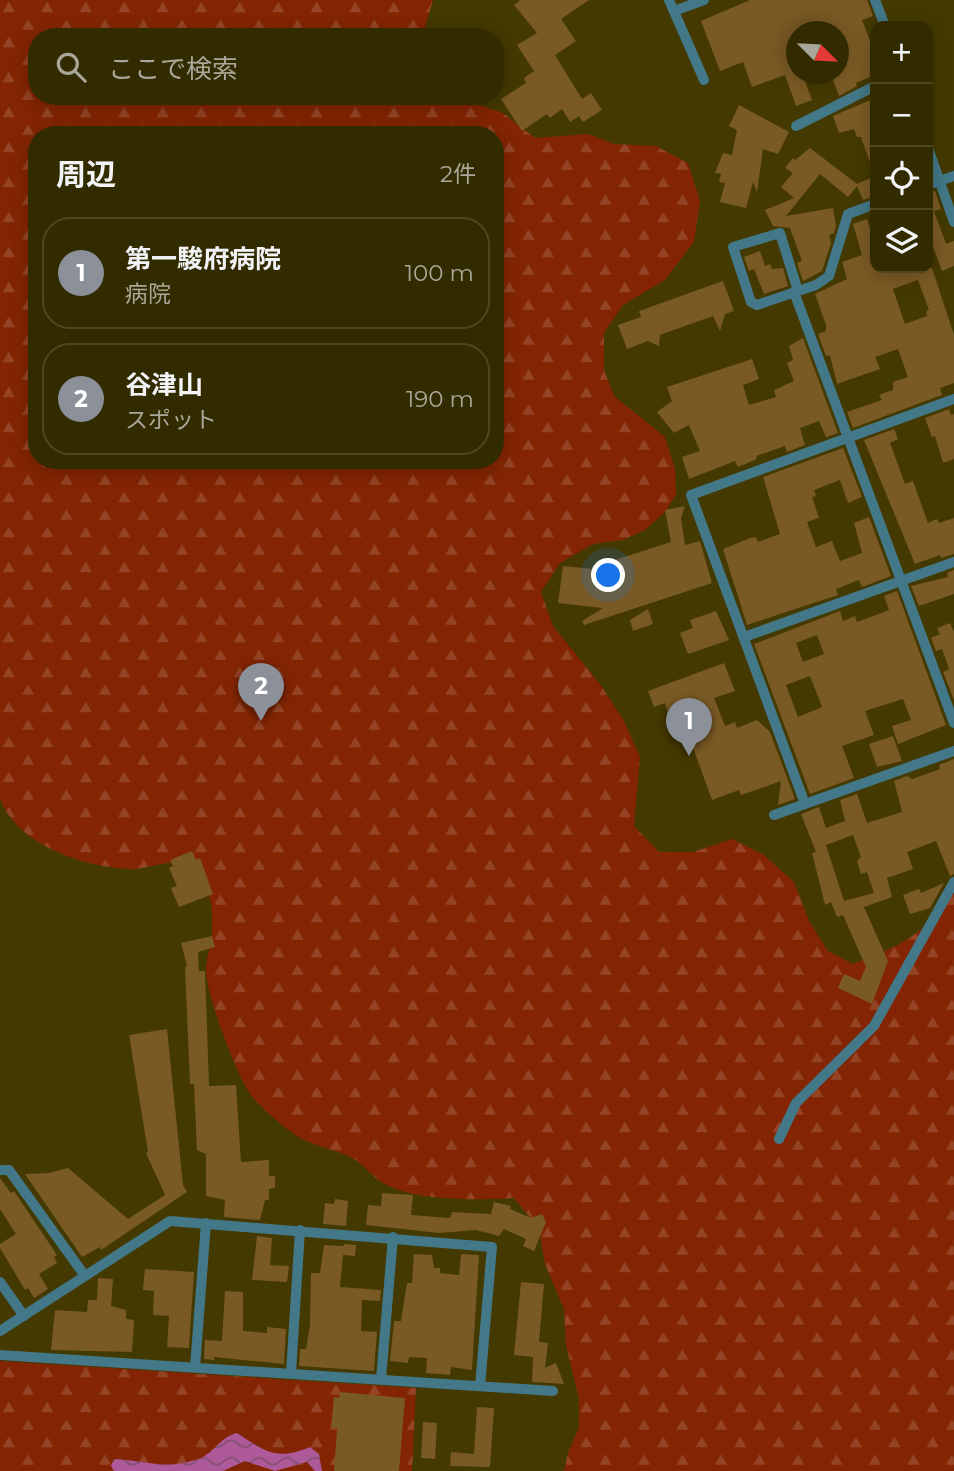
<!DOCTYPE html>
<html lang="ja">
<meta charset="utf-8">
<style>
:root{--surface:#332b00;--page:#3b330a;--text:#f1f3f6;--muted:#a9a799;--line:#4e4722;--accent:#8c9099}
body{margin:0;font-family:Montserrat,"Noto Sans JP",sans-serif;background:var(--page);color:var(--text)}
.controls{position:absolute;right:21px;top:21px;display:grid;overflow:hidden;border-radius:14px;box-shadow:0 4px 18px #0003}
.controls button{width:63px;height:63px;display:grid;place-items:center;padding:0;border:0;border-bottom:2px solid var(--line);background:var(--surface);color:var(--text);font:35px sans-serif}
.compass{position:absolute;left:786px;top:21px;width:63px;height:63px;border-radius:50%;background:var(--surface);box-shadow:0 4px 18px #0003;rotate:114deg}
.you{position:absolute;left:609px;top:576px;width:24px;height:24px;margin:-18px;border:5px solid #fff;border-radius:50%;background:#1a73e8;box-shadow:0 0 0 10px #1a73e833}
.badge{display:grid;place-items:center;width:46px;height:46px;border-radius:50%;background:var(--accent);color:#fff;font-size:23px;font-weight:700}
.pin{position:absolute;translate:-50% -58px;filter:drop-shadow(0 2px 4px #0008)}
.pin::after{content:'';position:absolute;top:37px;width:24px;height:21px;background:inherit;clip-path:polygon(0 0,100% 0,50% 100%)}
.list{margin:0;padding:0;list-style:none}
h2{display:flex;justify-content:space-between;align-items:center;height:91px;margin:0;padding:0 28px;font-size:30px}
h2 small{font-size:23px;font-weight:400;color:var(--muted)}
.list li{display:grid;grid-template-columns:46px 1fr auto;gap:21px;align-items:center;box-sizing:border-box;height:112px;margin:0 14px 14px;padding:0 14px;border:2px solid var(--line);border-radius:28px}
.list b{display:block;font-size:26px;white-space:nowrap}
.list p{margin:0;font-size:23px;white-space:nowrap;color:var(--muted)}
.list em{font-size:23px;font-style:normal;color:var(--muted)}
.icon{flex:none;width:38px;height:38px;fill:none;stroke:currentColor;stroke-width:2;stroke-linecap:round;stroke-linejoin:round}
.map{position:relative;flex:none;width:954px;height:1471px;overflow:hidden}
.search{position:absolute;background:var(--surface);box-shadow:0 4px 18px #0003;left:28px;top:28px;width:476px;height:77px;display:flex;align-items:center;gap:18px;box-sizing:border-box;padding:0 24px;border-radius:28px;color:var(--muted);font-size:26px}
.panel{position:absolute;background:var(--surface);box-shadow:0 4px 18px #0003;left:28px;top:126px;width:476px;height:343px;border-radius:28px}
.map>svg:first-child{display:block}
</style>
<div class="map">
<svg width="954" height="1471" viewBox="0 0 954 1471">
<defs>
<pattern id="forest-firs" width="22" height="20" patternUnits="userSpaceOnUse" patternTransform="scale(1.75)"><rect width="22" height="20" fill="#832502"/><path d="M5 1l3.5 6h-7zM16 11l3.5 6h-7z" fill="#944425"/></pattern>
<pattern id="water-waves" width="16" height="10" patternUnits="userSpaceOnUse" patternTransform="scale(1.75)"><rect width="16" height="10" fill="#ae5999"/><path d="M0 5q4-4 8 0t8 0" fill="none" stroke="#845073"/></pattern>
</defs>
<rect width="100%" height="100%" fill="#443900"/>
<g fill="url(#forest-firs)" fill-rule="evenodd">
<path d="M0,0H433L422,37H37V96H467L476,104L503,113L535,138L588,134L614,144L656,146L688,163L700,201L694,242L665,280L623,305L604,333V370L614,396L665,437L675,469L676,494L665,512L645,530L623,540L593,544L560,563L541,592L553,626L600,684L624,721L640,757L634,826L659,852H693L732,839L764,855L794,882L809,921L828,951L853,964C899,946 926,935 954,892V1471H564L568,1453L579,1427V1399L566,1345L564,1309L545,1264L539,1228L514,1198C476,1200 416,1202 383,1183C372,1177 365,1165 354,1159C338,1150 317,1147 300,1138C288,1131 255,1103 249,1092C234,1068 208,999 206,972C205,962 210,951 211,941C214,920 213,885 195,871C173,853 152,870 129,869C83,867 18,845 0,799ZM37,135H495V460H37Z"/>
<path d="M0,1361L416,1388L412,1471H0Z"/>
</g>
<path fill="url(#water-waves)" d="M237,1433C266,1452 276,1461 310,1447L319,1454L322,1471H315L307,1462L275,1471L245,1461L223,1471H114L111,1466L114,1459C150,1461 166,1471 201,1458C214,1452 221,1437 237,1433Z"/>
<g fill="#7a5a24" fill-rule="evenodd">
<path d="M521,0H589L561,19L576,41L555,55L582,99L591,93L602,110L583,122L579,116L570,122L562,109L550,118L547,114L522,131L501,99L526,83L524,78L534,71L517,45L537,33L514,5Z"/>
<path d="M750,0H867L873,16L862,20L875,53V75L856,83L857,86L839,96L831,74H838V32H796V44L792,46L796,74H823L805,81L812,100L796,106L785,75L752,87L743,62L720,71L701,21Z"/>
<path d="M875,98V174H874L861,137H857L854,129L839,133L833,116Z"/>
<path d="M739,105L789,132L778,154L763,149L757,192L753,182L746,208L720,202L725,183L719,182L721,174L715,173L723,153L732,155L737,130L729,126Z"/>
<path d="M810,148L857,184L875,176V196L863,200L857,186L848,197L820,174L786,216L833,208L836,226L834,233L829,235L831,243L822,271L803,281L797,263L802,261L790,228L773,226L765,210L794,198L781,187L793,173L785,168L793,158L795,160Z"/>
<path d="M935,191L941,209L934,211L946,244L954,241V266L942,271L928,233V193Z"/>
<path d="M867,219L875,243V268H932L954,335V383L940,388L942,395L853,428L847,412L882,400L879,395L893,390V382L908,377L898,349L875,357L880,369L837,384L830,355L826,356L818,334L826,331V325L815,294L847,279L842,262L862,255L853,224ZM918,280L929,310L926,311L927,316L905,324L893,289Z"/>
<path d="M760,251L765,266L770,264L772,269L783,268L788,286L764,294L754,269L749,271L744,257Z"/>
<path d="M723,281L734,311L725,314L720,331L713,316L660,335L659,346L648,341L627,349L618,325L641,317L639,311Z"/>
<path d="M803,338L838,433L826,437L819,421L800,428L805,445L787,452L785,446L756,456L757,459L738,467L735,461L689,479L682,457L700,451L689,425L674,433L657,412L672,401L667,387L752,359L759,379L743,385L749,405L776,397L774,390L794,381L787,363L793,360L789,346Z"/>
<path d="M949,409L951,415L954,414V459L943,463L935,436L932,437L925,418Z"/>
<path d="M894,429L898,439L890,443L905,484L913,481L928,523L937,519L939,523L954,518V554L941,558L940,555L915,564L864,440Z"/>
<path d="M843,448L862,497L848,503L840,480L814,490L816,496L812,497L819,518L807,522L816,547L832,541L840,561L862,553L854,523L869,517L891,576L862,587L859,580L836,589L838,595L747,625L723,549L750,538L756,537L758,542L780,534L763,477Z"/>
<path d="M685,506L681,518L685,545L700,541L712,583L584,625L582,621L603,608L558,603L563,566L612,571L609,564L612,561L671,542L665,510Z"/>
<path d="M954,570V594L919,606L911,586L948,577L947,573Z"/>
<path d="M897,591L946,725L898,744L892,726L911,720L903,699L865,711L874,735L842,746L854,778L810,794L754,644L840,611L843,621L855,616L857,622L889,610L884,596ZM817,635L824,654L803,662L796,643ZM810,676L822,707L798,717L786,685Z"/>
<path d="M648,609L653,624L633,631L630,620Z"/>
<path d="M716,611L729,640L688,654L680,633L693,628L690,620Z"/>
<path d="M950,623L954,632V700L943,672L949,669L942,649L936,651L931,638L940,634L937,628Z"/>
<path d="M724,663L735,691L714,698L725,726L735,722L737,728L757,720L770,732L795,799L778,805L781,781L741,795L739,790L712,800L679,709L668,713L665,703L654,707L648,691Z"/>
<path d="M893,736L902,761L877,767L869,744Z"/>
<path d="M954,759V874L950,876L936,841L907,852L913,869L887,878L892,897L864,907L888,961L872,1004L838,988L844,974L860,981L866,967L843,915L837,917L831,902L825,905L812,853L816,852L801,814L819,807L826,828L845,821L840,800L857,794L867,823L902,812L894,781L907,776L912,779L940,769L939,765ZM853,835L861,857L857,861L861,874L867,872L874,893L844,901L826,845Z"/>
<path d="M192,851L196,860L200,858L213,894L179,907L171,888L177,886L169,868L173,866L170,860Z"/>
<path d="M944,883L930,908L910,914L903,895L919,889L921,893Z"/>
<path d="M212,936L215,947L198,952L199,971H205L209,1086L236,1085L241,1162L269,1160V1176H275V1188L269,1189V1200H265L260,1220L224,1217L225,1200L206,1196V1154L197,1150L194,1084H190L185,967L187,966L181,943Z"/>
<path d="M167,1029L183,1185L187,1192L101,1250L100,1247L82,1257L25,1174L49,1173L68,1168L128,1219L165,1195L146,1153L148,1152L129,1035Z"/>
<path d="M0,1178L11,1193L14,1191L57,1255L54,1257L57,1263L39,1274L48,1289L34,1298L28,1288L25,1290L0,1248V1244L16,1234L0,1209Z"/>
<path d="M382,1193L413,1195L411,1215L450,1218L452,1212L491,1214L494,1202L511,1206L510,1209L531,1218L542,1214L546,1222L534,1251L523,1246L526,1239L504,1229L499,1236L476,1230L439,1233L366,1225L368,1205L381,1206Z"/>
<path d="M335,1199L348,1201L346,1226L323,1224L325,1203L334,1204Z"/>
<path d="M257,1236L272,1238L270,1265L289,1266L287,1282L252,1280Z"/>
<path d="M344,1244L356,1245L355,1256L343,1255L340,1287L381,1290L380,1301L362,1300L361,1331L377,1332L374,1371L299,1366L300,1349H306L310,1325L311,1273H320L324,1245L344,1246Z"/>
<path d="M414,1254L432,1255L434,1268H440V1273L459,1275L461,1254L479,1255L472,1370L451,1367L450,1375L426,1373L427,1358L409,1357L408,1363L390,1361L394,1321H401L407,1283H412Z"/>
<path d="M145,1269L194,1272L189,1348L167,1347L169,1316L153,1315L154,1291L143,1290Z"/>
<path d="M98,1278L113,1279L111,1306L126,1310V1319L134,1320L132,1352L51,1350L55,1310L87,1312L88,1300H97Z"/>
<path d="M521,1282L544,1284L539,1342L548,1343L545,1368L556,1363L564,1384L532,1382L533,1357L514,1355Z"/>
<path d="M225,1291L243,1292V1331L267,1333V1327L286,1329L284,1364L214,1357V1360L204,1359L205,1340L222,1341Z"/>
<path d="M340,1392L405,1398L399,1471H334L337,1428H331L334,1397L339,1398Z"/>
<path d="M477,1407L494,1408L490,1467L450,1466L451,1452L474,1454Z"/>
<path d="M423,1422L437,1423L435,1459L421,1458Z"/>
</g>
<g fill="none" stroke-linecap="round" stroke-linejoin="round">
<g stroke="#427887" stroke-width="10">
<path d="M669,0L704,80"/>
<path d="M875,0L885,26"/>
<path d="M674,11L704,0"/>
<path d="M796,126L875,86"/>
<path d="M928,148L954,222"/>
<path d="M928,185L954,176"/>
<path d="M798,291L780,233L733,247L751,302L757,305L816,285L829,276L848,214L875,204"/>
<path d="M794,292L954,723"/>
<path d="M744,637L954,562"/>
<path d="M805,804L691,495L954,399"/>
<path d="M774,815L954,751"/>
<path d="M779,1139L796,1103L874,1026L954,882"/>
<path d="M0,1170H9L85,1276"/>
<path d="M0,1282L24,1316"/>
<path d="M0,1331L170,1221L492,1247L480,1386"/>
<path d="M0,1355L553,1391"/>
<path d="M195,1367L206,1223"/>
<path d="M291,1373L300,1230"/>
<path d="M381,1379L393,1237"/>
</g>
</g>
</svg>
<div class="controls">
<button>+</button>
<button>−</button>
<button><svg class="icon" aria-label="locate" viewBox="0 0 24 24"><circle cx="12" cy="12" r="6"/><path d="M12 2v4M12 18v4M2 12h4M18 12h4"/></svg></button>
<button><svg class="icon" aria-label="layers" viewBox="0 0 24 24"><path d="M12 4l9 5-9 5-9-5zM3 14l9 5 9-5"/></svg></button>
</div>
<svg class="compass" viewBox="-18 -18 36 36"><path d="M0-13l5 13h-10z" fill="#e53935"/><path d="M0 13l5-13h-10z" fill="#a9a799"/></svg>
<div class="you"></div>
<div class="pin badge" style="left:689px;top:756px">1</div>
<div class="pin badge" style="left:261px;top:721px">2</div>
<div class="search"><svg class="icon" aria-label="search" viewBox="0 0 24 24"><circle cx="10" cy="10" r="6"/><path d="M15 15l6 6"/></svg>ここで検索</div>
<section class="panel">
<h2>周辺<small>2件</small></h2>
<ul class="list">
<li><span class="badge">1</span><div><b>第一駿府病院</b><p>病院</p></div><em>100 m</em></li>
<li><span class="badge">2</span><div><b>谷津山</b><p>スポット</p></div><em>190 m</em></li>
</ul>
</section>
</div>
